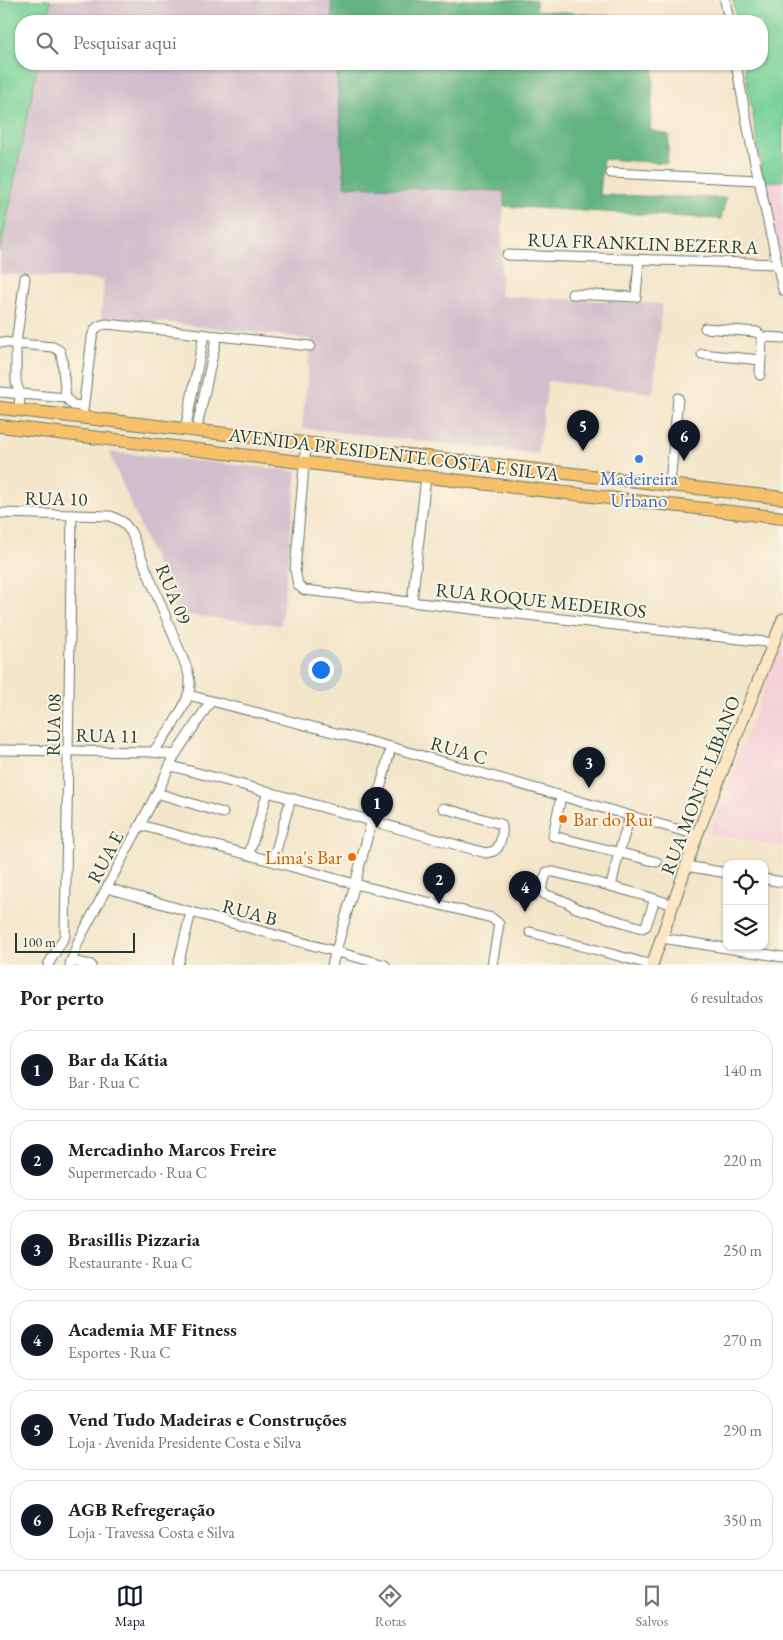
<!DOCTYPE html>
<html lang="pt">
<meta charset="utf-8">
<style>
:root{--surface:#fff;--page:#f2f2f2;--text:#222;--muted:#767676;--line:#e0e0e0;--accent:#111827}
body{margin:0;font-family:"EB Garamond",serif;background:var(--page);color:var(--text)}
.controls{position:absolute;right:15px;bottom:15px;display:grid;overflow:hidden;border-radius:10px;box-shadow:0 1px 4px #0004}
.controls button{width:45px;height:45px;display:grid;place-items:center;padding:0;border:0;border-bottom:1px solid var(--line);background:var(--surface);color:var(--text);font:25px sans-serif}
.scale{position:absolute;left:15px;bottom:12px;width:120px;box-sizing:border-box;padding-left:5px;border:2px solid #1f3d34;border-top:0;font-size:14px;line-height:18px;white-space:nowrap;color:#1f3d34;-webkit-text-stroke:4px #fcf5e5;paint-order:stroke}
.you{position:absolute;left:320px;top:669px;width:18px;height:18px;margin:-12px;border:4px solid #fff;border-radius:50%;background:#1a73e8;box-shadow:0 0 0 8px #1a73e833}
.badge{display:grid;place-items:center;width:32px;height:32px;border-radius:50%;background:var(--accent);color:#fff;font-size:16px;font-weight:700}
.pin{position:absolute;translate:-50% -41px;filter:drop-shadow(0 1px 2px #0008)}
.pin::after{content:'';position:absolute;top:26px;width:18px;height:15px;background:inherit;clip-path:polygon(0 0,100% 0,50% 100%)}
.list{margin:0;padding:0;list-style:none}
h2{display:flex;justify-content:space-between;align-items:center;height:65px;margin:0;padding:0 20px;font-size:21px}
h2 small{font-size:16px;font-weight:400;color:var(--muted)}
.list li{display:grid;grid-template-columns:32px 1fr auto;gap:15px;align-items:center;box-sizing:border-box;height:80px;margin:0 10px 10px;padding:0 10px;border:1px solid var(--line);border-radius:20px}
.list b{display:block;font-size:19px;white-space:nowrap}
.list p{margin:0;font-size:16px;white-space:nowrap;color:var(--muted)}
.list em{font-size:16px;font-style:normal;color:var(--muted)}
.icon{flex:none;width:28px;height:28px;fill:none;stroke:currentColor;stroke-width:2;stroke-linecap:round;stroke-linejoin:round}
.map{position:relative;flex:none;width:783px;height:965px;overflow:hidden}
.search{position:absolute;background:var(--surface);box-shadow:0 1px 4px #0004;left:15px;right:15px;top:15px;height:55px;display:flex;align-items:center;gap:12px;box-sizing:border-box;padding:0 18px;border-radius:20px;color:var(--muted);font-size:19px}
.sheet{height:605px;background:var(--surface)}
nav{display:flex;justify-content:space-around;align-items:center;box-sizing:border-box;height:70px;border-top:1px solid var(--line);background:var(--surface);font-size:14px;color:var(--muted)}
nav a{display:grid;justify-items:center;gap:2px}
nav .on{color:var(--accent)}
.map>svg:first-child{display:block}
</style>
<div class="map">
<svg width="783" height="965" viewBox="0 0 783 965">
<rect width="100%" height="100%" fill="#fcf5e5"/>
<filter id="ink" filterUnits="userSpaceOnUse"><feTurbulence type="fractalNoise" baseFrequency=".02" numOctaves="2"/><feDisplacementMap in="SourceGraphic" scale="10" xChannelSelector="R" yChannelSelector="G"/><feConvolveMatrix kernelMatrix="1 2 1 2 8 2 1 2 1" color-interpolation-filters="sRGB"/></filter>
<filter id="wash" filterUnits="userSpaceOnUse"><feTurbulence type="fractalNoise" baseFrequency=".0096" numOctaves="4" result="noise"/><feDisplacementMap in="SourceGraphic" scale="20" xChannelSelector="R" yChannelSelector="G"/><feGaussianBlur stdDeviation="1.12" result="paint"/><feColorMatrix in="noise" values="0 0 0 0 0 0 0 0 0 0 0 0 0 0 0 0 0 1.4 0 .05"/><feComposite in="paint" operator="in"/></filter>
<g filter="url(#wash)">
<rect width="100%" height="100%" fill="#f3e5c9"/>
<g fill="#f5cfd9">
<path d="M783,181V254H779L764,182Z"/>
<path d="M783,639V846L709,834Z"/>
</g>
<g fill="#d1bdcb">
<path d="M51,0H331L333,21H47Z"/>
<path d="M38,64H336L346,186L504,191L500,296L662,304L653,393L548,381L538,454L302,428L311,339L155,321L101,318L104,280L0,274V252Z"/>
<path d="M109,452L297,471L281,625L177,614Z"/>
</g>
<g fill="#78d299" stroke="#4c8866">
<path d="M0,0H51L47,21H21V64H38L0,252Z"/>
<path d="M733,0H783V181L764,182L744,64H762V21H737Z"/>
</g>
<g fill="#62b481" stroke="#40785a">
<path d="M331,0H536V10L657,20L333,21Z"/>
<path d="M336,64H654L650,130L669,135L667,163L603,159L600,195L726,198L721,219L504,206V191L345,186Z"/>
</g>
</g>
<g filter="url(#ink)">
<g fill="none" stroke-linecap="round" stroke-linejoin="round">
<defs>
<g id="street">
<path d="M725,0L729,21"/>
<path d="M736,64L751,144L783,290"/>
<path d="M611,173L759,180"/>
<path d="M507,255L777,264"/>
<path d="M572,294L636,297L639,260"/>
<path d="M705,328L757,332L763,338"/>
<path d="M0,342L53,347L60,351L62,359L66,398"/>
<path d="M702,354L760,360"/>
<path d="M760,375L762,341L765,337L783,338"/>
<path d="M0,392L66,398L73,405L83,406"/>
<path d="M19,410L20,394L16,382V343L25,278"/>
<path d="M82,418L92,338C94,329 97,325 107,324L310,346"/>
<path d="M185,430L204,335"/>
<path d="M196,432L217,336"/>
<path d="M306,444L295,570L298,585L304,590L774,643"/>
<path d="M670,484L678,398"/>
<path d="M0,513L111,516L123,522L131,532L188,671C188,675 190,679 190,683C191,703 165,736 153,752"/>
<path d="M412,602L426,477"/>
<path d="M188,695L391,747L697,835"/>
<path d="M0,750L153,752L175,755"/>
<path d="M171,766C276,793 381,824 486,853C488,852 492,852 494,851C501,847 504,830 501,824L443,808"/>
<path d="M157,793L223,813"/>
<path d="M561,796L553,836L657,862"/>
<path d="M140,825L355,884L492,918L499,924L492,965"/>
<path d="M249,854L268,791"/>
<path d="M273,861L291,798"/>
<path d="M686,866L727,873"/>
<path d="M764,879L783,882"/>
<path d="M611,886L619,852L630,817"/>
<path d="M107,888L191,912L385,965"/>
<path d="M655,899L646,926L642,928L576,908L566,902L544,894L541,889L547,872H554C594,882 634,891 673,905"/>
<path d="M530,932L652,965"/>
<path d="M662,938L783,957"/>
<path d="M71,961L91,965"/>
<path d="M48,965L65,936L72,515"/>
<path d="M70,965L78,942L157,793L175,755L211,701"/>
<path d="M178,965L191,912"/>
<path d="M332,965L355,884L391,747"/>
</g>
<path id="secondary" d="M652,965L697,835L783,619"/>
<g id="primary">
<path d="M0,408L783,498"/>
<path d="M0,426L358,469L783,518"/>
</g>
</defs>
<use href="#street" stroke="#697868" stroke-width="11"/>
<use href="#secondary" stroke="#697868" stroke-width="13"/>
<use href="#primary" stroke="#697868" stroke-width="14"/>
<use href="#street" stroke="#fff" stroke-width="9"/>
<use href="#secondary" stroke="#fce6c4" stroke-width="11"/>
<use href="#primary" stroke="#f7c06b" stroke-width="12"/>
</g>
</g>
<circle fill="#3f7fe0" stroke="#fcf5e5" stroke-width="2" cx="639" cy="459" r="5"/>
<g fill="#e8710a" stroke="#fcf5e5" stroke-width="2">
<circle cx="563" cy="819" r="5"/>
<circle cx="352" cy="857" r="5"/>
</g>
<g text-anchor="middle" stroke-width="4" stroke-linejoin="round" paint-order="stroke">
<g font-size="19" fill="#1f3d34" stroke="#fcf5e5">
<text transform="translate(643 243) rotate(2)" y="7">RUA FRANKLIN BEZERRA</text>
<text transform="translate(394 454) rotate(7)" y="7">AVENIDA PRESIDENTE COSTA E SILVA</text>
<text transform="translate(56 498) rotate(1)" y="7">RUA 10</text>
<text transform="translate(174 594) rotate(67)" y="7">RUA 09</text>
<text transform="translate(541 600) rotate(6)" y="7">RUA ROQUE MEDEIROS</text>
<text transform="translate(53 725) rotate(-89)" y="7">RUA 08</text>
<text transform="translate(107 735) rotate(1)" y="7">RUA 11</text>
<text transform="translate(459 750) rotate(16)" y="7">RUA C</text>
<text transform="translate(700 785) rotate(-69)" y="7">RUA MONTE LÍBANO</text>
<text transform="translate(105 857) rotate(-62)" y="7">RUA E</text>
<text transform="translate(250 912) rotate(15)" y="7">RUA B</text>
</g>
<g font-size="19" fill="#366cbe" stroke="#fcf5e5">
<text x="639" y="485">Madeireira<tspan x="639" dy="22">Urbano</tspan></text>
</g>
<g font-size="19" fill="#c56008" stroke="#fcf5e5" text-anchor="start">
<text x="573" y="826">Bar do Rui</text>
<text x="342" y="864" text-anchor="end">Lima's Bar</text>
</g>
</g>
</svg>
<div class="controls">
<button><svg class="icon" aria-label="locate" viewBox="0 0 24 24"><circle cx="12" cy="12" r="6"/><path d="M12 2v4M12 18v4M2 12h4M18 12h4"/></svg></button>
<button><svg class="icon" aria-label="layers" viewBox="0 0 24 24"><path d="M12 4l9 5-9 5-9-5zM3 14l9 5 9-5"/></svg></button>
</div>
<div class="scale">100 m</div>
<div class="you"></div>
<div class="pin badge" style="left:377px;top:828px">1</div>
<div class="pin badge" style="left:439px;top:904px">2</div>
<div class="pin badge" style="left:589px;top:788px">3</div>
<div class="pin badge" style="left:525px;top:912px">4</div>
<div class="pin badge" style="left:583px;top:451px">5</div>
<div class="pin badge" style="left:684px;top:461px">6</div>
<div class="search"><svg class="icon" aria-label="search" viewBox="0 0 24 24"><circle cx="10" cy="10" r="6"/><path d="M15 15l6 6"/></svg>Pesquisar aqui</div>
</div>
<section class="sheet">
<h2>Por perto<small>6 resultados</small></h2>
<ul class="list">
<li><span class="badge">1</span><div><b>Bar da Kátia</b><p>Bar · Rua C</p></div><em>140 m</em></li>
<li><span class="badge">2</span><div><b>Mercadinho Marcos Freire</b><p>Supermercado · Rua C</p></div><em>220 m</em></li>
<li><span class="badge">3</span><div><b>Brasillis Pizzaria</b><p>Restaurante · Rua C</p></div><em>250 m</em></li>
<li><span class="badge">4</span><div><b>Academia MF Fitness</b><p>Esportes · Rua C</p></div><em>270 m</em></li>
<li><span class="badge">5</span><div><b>Vend Tudo Madeiras e Construções</b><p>Loja · Avenida Presidente Costa e Silva</p></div><em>290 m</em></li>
<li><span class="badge">6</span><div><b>AGB Refregeração</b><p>Loja · Travessa Costa e Silva</p></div><em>350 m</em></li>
</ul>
</section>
<nav>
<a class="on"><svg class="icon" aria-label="map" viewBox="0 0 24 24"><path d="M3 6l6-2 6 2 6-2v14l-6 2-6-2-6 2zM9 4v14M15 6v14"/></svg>Mapa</a>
<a><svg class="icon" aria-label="directions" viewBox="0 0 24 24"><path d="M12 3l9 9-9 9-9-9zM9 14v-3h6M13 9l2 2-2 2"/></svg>Rotas</a>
<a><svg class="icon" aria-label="saved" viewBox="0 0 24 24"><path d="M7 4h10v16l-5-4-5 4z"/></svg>Salvos</a>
</nav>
